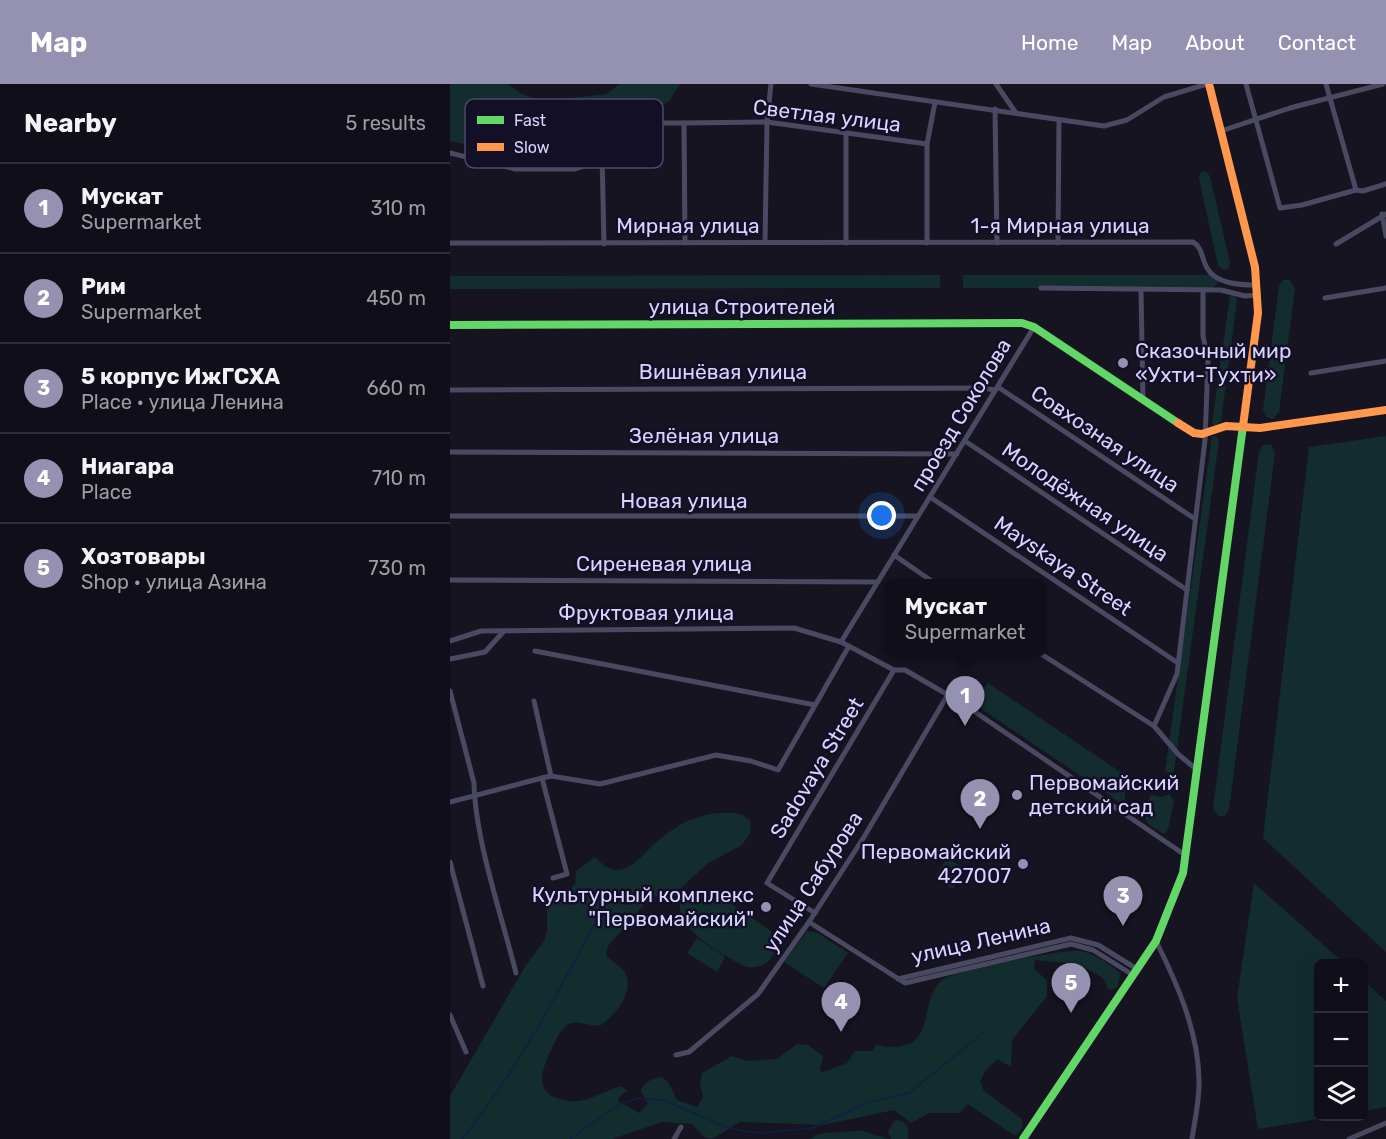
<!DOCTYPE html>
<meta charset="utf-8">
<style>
:root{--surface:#100f19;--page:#191822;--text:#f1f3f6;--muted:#9c9ca2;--line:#302f38;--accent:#9591b1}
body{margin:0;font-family:Rubik,sans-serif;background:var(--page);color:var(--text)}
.controls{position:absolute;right:18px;bottom:18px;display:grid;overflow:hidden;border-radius:9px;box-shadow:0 6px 24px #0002}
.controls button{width:54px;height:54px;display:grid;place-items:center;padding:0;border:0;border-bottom:2px solid var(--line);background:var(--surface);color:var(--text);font:30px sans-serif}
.you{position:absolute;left:432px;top:432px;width:21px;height:21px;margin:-15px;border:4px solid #fff;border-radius:50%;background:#1a73e8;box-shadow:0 0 0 9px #1a73e833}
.badge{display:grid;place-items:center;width:39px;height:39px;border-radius:50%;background:var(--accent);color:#fff;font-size:20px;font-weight:700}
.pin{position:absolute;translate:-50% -50px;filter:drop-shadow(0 2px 3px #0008)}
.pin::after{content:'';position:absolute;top:32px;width:21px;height:18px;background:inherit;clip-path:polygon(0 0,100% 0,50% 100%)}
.popup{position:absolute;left:434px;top:495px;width:162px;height:78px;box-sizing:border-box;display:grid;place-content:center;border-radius:9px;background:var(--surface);filter:drop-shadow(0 2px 4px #0005);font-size:20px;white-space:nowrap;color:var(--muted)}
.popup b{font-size:22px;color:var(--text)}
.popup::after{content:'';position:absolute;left:50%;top:100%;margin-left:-12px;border:12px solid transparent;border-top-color:var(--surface)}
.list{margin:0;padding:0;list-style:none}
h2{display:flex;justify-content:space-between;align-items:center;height:78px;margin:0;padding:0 24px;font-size:26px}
h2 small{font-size:20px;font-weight:400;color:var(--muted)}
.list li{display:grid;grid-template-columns:39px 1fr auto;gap:18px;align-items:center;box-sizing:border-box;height:90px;padding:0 24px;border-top:2px solid var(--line)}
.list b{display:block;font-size:22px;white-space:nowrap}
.list p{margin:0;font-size:20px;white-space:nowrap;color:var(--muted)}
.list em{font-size:20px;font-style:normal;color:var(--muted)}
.icon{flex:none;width:33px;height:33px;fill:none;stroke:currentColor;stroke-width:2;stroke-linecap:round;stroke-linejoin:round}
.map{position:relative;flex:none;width:936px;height:1055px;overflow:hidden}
header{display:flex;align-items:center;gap:36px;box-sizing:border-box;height:84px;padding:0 30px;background:var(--accent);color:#fff}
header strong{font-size:28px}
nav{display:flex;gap:33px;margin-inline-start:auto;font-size:21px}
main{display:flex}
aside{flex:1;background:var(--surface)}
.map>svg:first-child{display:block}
</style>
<header>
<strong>Map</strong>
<nav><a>Home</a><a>Map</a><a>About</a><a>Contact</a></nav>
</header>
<main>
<aside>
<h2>Nearby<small>5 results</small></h2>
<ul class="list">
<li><span class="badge">1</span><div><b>Мускат</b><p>Supermarket</p></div><em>310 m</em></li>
<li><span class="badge">2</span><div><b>Рим</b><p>Supermarket</p></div><em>450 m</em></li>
<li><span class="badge">3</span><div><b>5 корпус ИжГСХА</b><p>Place · улица Ленина</p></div><em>660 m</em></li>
<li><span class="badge">4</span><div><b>Ниагара</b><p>Place</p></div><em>710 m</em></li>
<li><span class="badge">5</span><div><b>Хозтовары</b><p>Shop · улица Азина</p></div><em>730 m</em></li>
</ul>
</aside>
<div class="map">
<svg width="936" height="1055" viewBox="0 0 936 1055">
<rect width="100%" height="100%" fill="#161421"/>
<g fill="#132c2d">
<path d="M0,0H58L72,10L93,17L157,10L169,0H230L219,17L201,28L162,41L145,64C95,76 49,68 0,57Z"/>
<path d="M755,87L760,92L780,179L779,184L774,186L768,182L749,94L750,89Z"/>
<path d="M490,191V204L0,205V192Z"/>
<path d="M513,191H762L768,195V199L762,204H513Z"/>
<path d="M833,196H840L845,204L829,328L823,335L816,333L813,326L829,202Z"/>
<path d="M780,211H784L787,216L771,338L765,342L762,339Z"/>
<path d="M762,352H766L769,357L724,687L720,691L715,687Z"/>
<path d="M936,352V868L813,754L859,363Z"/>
<path d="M821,360L825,369L779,726L775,732H768L763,724L809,367L813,361Z"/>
<path d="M538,599L675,691V722L527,622L525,615Z"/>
<path d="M719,710L724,717L718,746L714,750L698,740L693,730L701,711L712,713Z"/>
<path d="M291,730L300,736L301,748L292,761L257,780L231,804L216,811L201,813L158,862L156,871C161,877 169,881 174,887C186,906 166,931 151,941C140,944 129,935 119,940C111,944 107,954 103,962C91,987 81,1012 119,1017C137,1020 154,1006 172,1002L177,1007L170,1012L168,1017L189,1029L198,1020L191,1007C194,997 203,994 212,993L218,998L227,1016L247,1023L253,1013L250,1001L252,989L282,972L297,977L327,975L347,960L358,961L373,972L370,986L373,988L397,979L405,967H422L426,961C494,974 464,914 494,895C508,886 615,864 632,867C645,870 661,881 671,890L667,904L659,906L653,894L635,884L615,879L585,876L584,884L597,897V912L562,956L561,983L547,975L535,987L530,998L534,1007L572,1035L573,1042L567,1051L562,1050L518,1020L510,1029H479L461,1039L444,1026L373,1041L290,1038L262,1055L254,1053L242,1040L212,1038L162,1055H0V1012L76,881L94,857L97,847V822L104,806L120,805L125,800L126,787L145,773C169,800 185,779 202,762C211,753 225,743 236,738C252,730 274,727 291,730Z"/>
<path d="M497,774L515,785L503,805L485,794Z"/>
<path d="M804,799L894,879L868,880V1032L880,1033L808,1045L787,914Z"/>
<path d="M251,804L264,808L321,847C332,867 319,886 297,883C277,874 217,841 232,816C236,808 243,805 251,804Z"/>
<path d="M357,847L368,849L398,869L374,904L334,878Z"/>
<path d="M247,854L275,873L267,888L237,869Z"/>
<path d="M914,897L936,917V1023L914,1027Z"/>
<path d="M445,1036L452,1037L458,1043V1055H441L438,1047Z"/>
<path d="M409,1046L438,1055H360C370,1045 396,1050 409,1046Z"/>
</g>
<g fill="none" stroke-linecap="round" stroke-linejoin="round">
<g stroke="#0d2144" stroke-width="1.5">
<path d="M12,1055C67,987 108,909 149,831"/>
<path d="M120,1055L170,1020L190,1014L216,1017L273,1042L293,1047L310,1049L363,1044L416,1019L459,1009L534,948"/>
</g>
<g stroke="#4a4962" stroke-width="5">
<path d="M361,0L654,42L677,36L714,13L757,0"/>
<path d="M546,0L566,29"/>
<path d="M796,0L830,124L852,121L906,106"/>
<path d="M876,0L906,106L913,107L936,100"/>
<path d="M545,25L547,159"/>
<path d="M234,39L235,159"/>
<path d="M771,47L840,24L933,0"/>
<path d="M0,69L65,85H124L140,80L192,45L209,39H234L317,38L477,60"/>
<path d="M152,71L154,160"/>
<path d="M932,130L936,152"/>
<path d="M315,158L317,38L321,0"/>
<path d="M0,159L743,158C753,164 751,174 757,184C766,200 790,201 806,201"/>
<path d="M396,159V50"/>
<path d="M477,159V60L485,18"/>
<path d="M608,159L609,36"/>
<path d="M886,160L936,130"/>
<path d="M591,204L771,206L795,212L808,211"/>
<path d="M691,207L693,316"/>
<path d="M875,214L936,204"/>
<path d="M861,289L936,277"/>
<path d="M548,303L745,435"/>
<path d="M0,306L533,304L545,306"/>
<path d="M515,357L737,506"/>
<path d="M0,368L507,370"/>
<path d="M480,413L728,579"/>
<path d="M0,432H468"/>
<path d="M444,471L486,500"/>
<path d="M0,496L428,498"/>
<path d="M0,557L31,547L344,544L391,558L444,586H455L512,619L735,771"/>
<path d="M391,558L584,243"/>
<path d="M85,567L365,621"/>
<path d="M588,568L704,642L728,670L746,685"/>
<path d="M0,575L35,568L54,547"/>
<path d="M0,607L24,699C25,755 52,833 66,889"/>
<path d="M84,617L101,692"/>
<path d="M704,642L727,590L755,356L758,276L753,252V207"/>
<path d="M92,694L117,790L103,794"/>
<path d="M0,718L92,694L101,692L150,700L266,671L301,677L328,686L399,562"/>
<path d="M0,778L33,902"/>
<path d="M365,829L317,799L444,586"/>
<path d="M359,838L455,899L621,860L643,866L683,891"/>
<path d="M706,857C727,899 748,947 749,995C750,1014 745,1035 742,1055"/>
<path d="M448,895L621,854L648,861L687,885"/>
<path d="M0,931L16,968"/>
<path d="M226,971L239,968L308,910L359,838L414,753L497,612"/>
<path d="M224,1055L231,1043"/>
<path d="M899,1055L936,1039"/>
</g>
<g stroke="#63d668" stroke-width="8">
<path d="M0,241L572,239L584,243L728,339"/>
<path d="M573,1055L706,857L733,789L793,342"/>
</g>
<g stroke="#ff974d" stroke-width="8">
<path d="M759,0L805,183L808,229L793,342"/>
<path d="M728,339L744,349L752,350L776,342L810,344L936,326"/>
</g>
</g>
<g fill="#9591b1" stroke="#130f26" stroke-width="2">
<circle cx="673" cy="279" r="6"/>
<circle cx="567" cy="711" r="6"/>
<circle cx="573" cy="780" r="6"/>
<circle cx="316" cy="823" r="6"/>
</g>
<g text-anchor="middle" stroke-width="5" stroke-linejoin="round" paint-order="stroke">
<g font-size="21" fill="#d9d4ff" stroke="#130f26">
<text transform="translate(377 32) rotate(7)" y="7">Светлая улица</text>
<text x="238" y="149">Мирная улица</text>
<text x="610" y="149">1-я Мирная улица</text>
<text x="292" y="230">улица Строителей</text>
<text x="273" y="295">Вишнёвая улица</text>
<text transform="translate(511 331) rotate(-59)" y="7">проезд Соколова</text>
<text x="254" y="359">Зелёная улица</text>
<text transform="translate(655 355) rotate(34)" y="7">Совхозная улица</text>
<text x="234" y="424">Новая улица</text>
<text transform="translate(635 418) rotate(34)" y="7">Молодёжная улица</text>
<text x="214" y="487">Сиреневая улица</text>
<text transform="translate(613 482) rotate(34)" y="7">Mayskaya Street</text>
<text x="196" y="536">Фруктовая улица</text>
<text transform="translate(367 684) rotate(-59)" y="7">Sadovaya Street</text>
<text transform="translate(363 798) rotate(-57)" y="7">улица Сабурова</text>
<text transform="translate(531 857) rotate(-13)" y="7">улица Ленина</text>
</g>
<g font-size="21" fill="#d9d4ff" stroke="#130f26" text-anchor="start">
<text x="685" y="274">Сказочный мир<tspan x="685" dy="24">«Ухти-Тухти»</tspan></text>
<text x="579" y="706">Первомайский<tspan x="579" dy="24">детский сад</tspan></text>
<text x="561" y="775" text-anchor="end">Первомайский<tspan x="561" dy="24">427007</tspan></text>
<text x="304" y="818" text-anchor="end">Культурный комплекс<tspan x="304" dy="24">"Первомайский"</tspan></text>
</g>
</g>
<rect x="15" y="15" width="198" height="69" rx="9" fill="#130f26" stroke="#4e4a67" stroke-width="1.5"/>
<rect x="27" y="32" width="27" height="8" fill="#63d668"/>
<rect x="27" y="59" width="27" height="8" fill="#ff974d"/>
<g font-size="16" fill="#d9d4ff">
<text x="64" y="42">Fast</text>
<text x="64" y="69">Slow</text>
</g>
</svg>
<div class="controls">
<button>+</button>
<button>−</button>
<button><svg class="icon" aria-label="layers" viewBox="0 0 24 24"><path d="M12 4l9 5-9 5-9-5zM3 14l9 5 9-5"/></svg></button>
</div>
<div class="you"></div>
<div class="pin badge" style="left:515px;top:642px">1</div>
<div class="popup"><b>Мускат</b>Supermarket</div>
<div class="pin badge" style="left:530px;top:745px">2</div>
<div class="pin badge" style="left:673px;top:842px">3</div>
<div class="pin badge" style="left:391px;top:948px">4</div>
<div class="pin badge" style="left:621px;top:929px">5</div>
</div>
</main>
